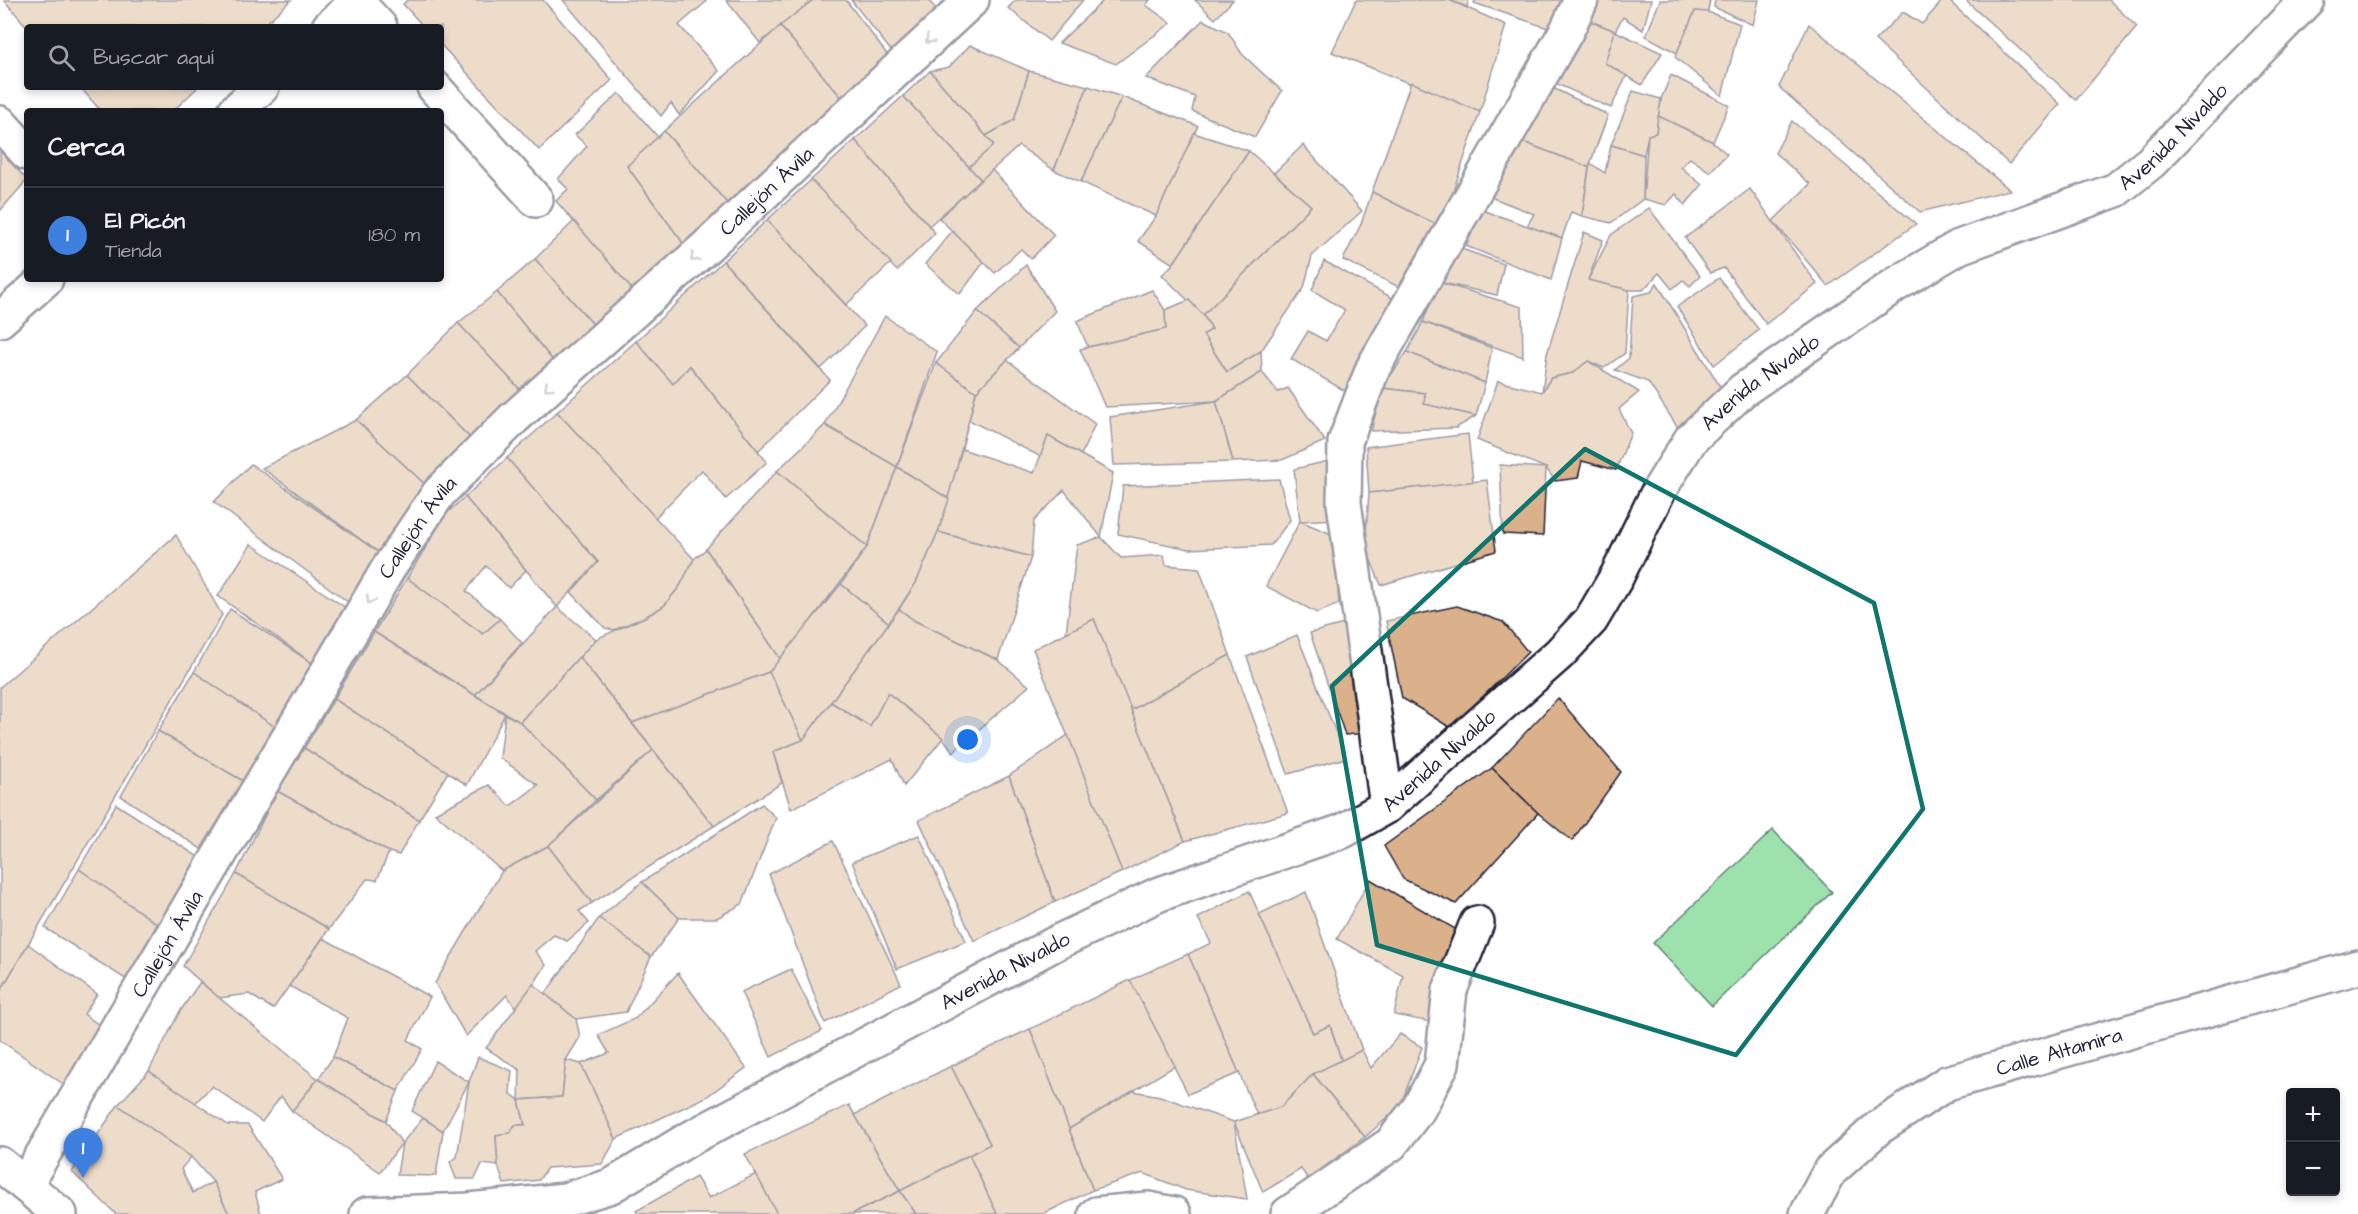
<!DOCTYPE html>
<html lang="es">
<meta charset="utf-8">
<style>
:root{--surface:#171b24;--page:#20242c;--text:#f1f3f6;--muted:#9ea1a6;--line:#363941;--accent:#9495a2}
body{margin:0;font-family:"Architects Daughter",sans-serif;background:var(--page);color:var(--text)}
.controls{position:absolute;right:18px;bottom:18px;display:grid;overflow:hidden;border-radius:6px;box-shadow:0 3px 9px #0003}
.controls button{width:54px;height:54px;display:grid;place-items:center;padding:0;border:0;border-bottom:2px solid var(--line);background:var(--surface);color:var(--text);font:30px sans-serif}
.you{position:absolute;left:968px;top:740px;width:21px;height:21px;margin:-15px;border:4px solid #fff;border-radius:50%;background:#1a73e8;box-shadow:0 0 0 9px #1a73e833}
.badge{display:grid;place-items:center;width:39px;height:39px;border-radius:50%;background:var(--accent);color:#fff;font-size:20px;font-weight:700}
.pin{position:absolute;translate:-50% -50px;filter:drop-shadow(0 2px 3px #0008)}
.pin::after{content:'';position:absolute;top:32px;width:21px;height:18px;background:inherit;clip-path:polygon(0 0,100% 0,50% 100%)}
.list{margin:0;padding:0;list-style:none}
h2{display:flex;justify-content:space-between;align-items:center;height:78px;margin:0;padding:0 24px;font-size:26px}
h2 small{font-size:20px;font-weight:400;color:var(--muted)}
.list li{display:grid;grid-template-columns:39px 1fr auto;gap:18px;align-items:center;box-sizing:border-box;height:96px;padding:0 24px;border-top:2px solid var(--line)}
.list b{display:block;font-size:22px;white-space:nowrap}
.list p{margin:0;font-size:20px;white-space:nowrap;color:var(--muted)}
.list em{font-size:20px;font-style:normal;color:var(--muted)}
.icon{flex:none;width:33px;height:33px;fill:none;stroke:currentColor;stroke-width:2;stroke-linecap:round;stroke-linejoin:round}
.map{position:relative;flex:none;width:2358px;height:1214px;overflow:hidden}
.search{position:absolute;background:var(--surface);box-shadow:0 3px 9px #0003;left:24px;top:24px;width:420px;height:66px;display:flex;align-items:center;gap:15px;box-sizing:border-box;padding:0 21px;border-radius:6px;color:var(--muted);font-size:22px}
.panel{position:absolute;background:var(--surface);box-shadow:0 3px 9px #0003;left:24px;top:108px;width:420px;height:174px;border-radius:6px}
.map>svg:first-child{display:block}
</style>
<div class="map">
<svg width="2358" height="1214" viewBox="0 0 2358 1214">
<rect width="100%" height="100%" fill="#fff"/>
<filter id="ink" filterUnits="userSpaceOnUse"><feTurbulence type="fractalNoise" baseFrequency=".0167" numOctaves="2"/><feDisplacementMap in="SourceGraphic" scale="12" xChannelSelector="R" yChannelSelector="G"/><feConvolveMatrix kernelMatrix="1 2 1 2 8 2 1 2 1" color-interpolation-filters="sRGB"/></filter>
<g filter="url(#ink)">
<path fill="#9de1ad" stroke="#608274" stroke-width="1.5" d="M1773,830L1832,892L1712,1006L1653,943Z"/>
<g fill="#dab18b" stroke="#22223b" stroke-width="1.5">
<path d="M4,0H291L262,27H27Z"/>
<path d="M408,0H543L612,80L539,150L441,45V27H424L403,4Z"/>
<path d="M563,0H704L706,2L679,25L719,71L679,115L671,103L661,116Z"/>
<path d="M726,0H813L760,43Z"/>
<path d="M813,0H846L892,61L848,105L780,26Z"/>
<path d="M851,0H928L940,13L896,57Z"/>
<path d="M1016,0H1083L1049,41L1008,8Z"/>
<path d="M1104,0H1150L1146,5L1171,23L1116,64L1059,43Z"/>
<path d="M1195,0H1233L1215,19Z"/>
<path d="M1356,0H1449L1506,25L1480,112L1332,52Z"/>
<path d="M1449,0H1469L1467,7Z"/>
<path d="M1475,0H1570L1557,31L1474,3Z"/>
<path d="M1593,0H1651L1643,30L1623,17L1615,31L1583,18Z"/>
<path d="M1660,0H1710L1707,16L1695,11L1677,53L1646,36Z"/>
<path d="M1715,0H1759L1753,25L1714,7Z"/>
<path d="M1943,0H1948L2060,104L2009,164L1875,40L1903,12L1922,24Z"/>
<path d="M1965,0H2109L2137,27L2076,100Z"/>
<path d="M1695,11L1708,12L1740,24L1722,96L1675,57Z"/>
<path d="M1583,18L1615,31L1605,63L1627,75L1611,108L1550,81Z"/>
<path d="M1203,20L1228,32L1242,54L1282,91L1255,137L1192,111L1195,97L1146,78Z"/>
<path d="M1809,24L2010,190L1920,212L1779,87Z"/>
<path d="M780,26L848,105L733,210L664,131Z"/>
<path d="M1615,31L1662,53L1642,85L1605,63Z"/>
<path d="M970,45L1029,71L1014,120L986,136L930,71L949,67Z"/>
<path d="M930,71L994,145L969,167L903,96Z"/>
<path d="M1029,71L1088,86L1054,170L1019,146L981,180L969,167L994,145L986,136L1014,120Z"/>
<path d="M1671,75L1729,105L1713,142L1658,116L1661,99Z"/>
<path d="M1411,82L1480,112L1441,227L1372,192Z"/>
<path d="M1088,86L1122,97L1081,182L1054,170Z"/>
<path d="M80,87H198L173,111H101Z"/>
<path d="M1551,87L1608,115L1589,167L1520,141Z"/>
<path d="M1633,91L1661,99L1656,133L1648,135L1644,155L1611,145Z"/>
<path d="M619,93L658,137L627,166L686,247L635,293L556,201L568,189L558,179L587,146L575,135Z"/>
<path d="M903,96L981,180L929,226L855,140Z"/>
<path d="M1122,97L1198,126L1156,216L1081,182Z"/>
<path d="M1658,116L1713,142L1727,154L1710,172L1690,158L1681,167L1702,185L1685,205L1676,194L1666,205L1643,199L1648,135L1656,133Z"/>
<path d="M1792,121L1916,224L1828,286L1773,221L1810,184L1775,153Z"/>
<path d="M664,131L733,210L686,247L627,166Z"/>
<path d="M1194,133L1249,151L1173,264L1138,241L1156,216Z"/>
<path d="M855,140L935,233L897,271L811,180Z"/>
<path d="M1520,141L1589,167L1582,216L1571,212L1562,238L1527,226L1534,214L1491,197Z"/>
<path d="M1303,145L1362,211L1312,256L1304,288L1261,351L1227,372L1203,335L1212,329L1203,315L1311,206L1274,173Z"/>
<path d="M1611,145L1644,155L1643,199L1611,223L1582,216L1590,163L1605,173Z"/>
<path d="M0,151L27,180L0,211Z"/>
<path d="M1249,151L1311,206L1203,315L1162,275L1173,264Z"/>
<path d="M992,170L1054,235L1031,259L1021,249L995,273L939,218Z"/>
<path d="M811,180L891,263L846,305L767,220Z"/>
<path d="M1750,189L1817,284L1766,324L1724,268L1710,273L1685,238Z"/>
<path d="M1372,192L1441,227L1403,289L1343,260L1361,224Z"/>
<path d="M1649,208L1700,276L1690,286L1683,280L1672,289L1659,273L1643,290H1629L1588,280L1611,235Z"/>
<path d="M1482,210L1562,238L1551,280L1466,246Z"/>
<path d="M767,220L865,326L821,369L723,261Z"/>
<path d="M574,221L635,293L599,331L535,259Z"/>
<path d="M952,231L984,262L960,294L925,264Z"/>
<path d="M1584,232L1603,240L1588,280L1629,290L1625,353L1604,368L1588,361L1573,373L1551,378L1542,392L1547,354Z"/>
<path d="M1459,248L1504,264L1497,295L1438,282Z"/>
<path d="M535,259L599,331L558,367L497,292Z"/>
<path d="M723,261L830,380L758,451L690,366L673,384L636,341Z"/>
<path d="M1324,261L1398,301L1348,393L1291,359L1308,331L1326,341L1345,310L1312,290Z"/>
<path d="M1026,265L1055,311L1019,348L977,311Z"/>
<path d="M1719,278L1759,330L1714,365L1677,307Z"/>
<path d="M1438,282L1522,307L1523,357L1423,322Z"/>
<path d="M1657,283L1721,388L1682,434L1648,382L1615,370L1629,358L1633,296L1651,292Z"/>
<path d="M1152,290L1165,310L1166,329L1088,347L1077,321Z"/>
<path d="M497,292L558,367L526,396L458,323Z"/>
<path d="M1189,300L1203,315L1212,329L1203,335L1227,372L1261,351L1262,372L1216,401L1105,407L1080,349L1166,329L1165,310Z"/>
<path d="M977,311L1019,348L976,392L936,363Z"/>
<path d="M885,316L937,352L897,467L825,425Z"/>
<path d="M1423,322L1492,348L1485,383L1407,352Z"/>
<path d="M458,323L526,396L476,444L407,375Z"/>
<path d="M636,341L673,384L690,366L767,462L726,499L702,470L655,518L557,412Z"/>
<path d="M1407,352L1485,383L1476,416L1424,404L1425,393L1382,388Z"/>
<path d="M1007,360L1095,424L1081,455L1048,436L1041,457L969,420L976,392Z"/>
<path d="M1588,361L1639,392L1619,409L1631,433L1616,470L1582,461L1578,478L1555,481L1546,468L1477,440L1498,381L1542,392L1551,378L1573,373Z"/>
<path d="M936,363L976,392L949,499L897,467Z"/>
<path d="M1262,372L1278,392L1288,388L1325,441L1282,460L1233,462L1216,401Z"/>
<path d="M407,375L476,444L430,489L356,420Z"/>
<path d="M1382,388L1425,393L1424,404L1476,416L1456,428L1371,431Z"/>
<path d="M1216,401L1233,462L1114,465L1110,417Z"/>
<path d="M557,412L694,559L680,586L664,606L647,616L614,630L605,628L571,592L598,562L507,458Z"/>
<path d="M356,420L430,489L385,557L262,468Z"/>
<path d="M825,425L897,467L867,547L777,471Z"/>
<path d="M1468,434L1473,482L1369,493L1366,447Z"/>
<path d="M1048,436L1113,473L1101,537L1064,490L1034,521L1031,557L938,532L962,449L1034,473Z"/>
<path d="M507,458L598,562L557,607L465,497Z"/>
<path d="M1333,460L1336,519L1300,521L1294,469Z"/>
<path d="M251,464L385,557L356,608L214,502Z"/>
<path d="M1500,465L1546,468L1543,536L1503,534Z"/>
<path d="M897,467L949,499L938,532L916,583L889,623L841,584L867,547Z"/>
<path d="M777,471L867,547L781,660L706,549Z"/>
<path d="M1279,479L1290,520L1271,545L1189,549L1118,534L1123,486Z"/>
<path d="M1487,480L1496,551L1381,585L1365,546L1369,493Z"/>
<path d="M465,497L526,570L509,588L486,566L466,591L500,619L483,634L407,578L446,514Z"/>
<path d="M1300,521L1334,535L1339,604L1317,613L1266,586Z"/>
<path d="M938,532L1031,557L998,660L915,621L899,609L916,583Z"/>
<path d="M176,535L222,615L0,992V687Z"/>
<path d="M1101,537L1121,558L1164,555L1166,565L1199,568L1230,655L1131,710L1094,619L1066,633L1077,545Z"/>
<path d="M251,544L352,612L318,667L218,596Z"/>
<path d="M706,549L781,660L769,672L632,723L579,657L596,639L647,616L664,606L680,586L694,559Z"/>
<path d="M407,578L483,634L500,619L522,643L475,695L374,632Z"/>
<path d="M841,584L889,623L803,740L769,672Z"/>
<path d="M1457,606L1503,622L1528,652L1451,728L1402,698L1386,621Z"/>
<path d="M557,607L596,639L520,722L475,695Z"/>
<path d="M230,609L318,667L278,729L194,672Z"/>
<path d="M899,609L915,621L998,660L1029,686L953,752L943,738L888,693L870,727L831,702Z"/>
<path d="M1094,619L1185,841L1122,872L1033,649Z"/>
<path d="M1351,622L1366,733L1345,735L1310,633Z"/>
<path d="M374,632L505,714L467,785L334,699Z"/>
<path d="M1297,635L1346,758L1288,774L1247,657Z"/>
<path d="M1230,655L1288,813L1185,841L1131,710Z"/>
<path d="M579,657L653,750L596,800L520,722Z"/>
<path d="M194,672L278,729L243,781L158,731Z"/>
<path d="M769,672L803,740L773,752L782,783L714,826L632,723Z"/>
<path d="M888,693L943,738L904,786L892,759L791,809L773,752L803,740L831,702L870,727Z"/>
<path d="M1558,698L1621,772L1572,841L1538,813L1492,768Z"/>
<path d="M334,699L448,772L419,820L304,748Z"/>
<path d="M505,714L520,722L596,800L548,846L502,871L435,813L489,785L510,806L538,785L500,758Z"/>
<path d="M158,731L243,781L201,849L121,796Z"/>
<path d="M1068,735L1122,872L1055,902L1009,776Z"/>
<path d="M304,748L419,820L399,855L389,852L277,791Z"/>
<path d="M653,750L714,826L592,903L548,846Z"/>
<path d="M1492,768L1538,813L1456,904L1403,879L1384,846Z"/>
<path d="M1009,776L1055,902L974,941L919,820Z"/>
<path d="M277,791L389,852L377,880L367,879L329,929L236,874Z"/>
<path d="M116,804L203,860L163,928L79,869Z"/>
<path d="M762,804L776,818L742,904L717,918H679L642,882Z"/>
<path d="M919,835L966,941L897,969L852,862Z"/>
<path d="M833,841L901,984L825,1023L769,874Z"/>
<path d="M548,846L592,903L579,911L589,923L567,941L554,935L535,951L546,965L517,1010L507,995L466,1036L435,983L502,871Z"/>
<path d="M79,869L157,924L127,980L45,928Z"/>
<path d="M236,874L329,929L273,1009L249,994L219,998L183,966Z"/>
<path d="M1370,879L1462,933L1431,1022L1394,1015L1403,975L1337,939Z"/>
<path d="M642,882L679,918L651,957L599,918Z"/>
<path d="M1249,891L1313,1033L1330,1025L1342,1062L1313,1074L1281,1107L1257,1115L1188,954L1211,943L1198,918Z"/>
<path d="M1306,892L1362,1050L1342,1062L1330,1025L1313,1033L1259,914Z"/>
<path d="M599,918L651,957L626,1012L576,1019L545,994Z"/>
<path d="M323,938L430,997L408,1040L422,1049L398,1091L333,1057L348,1018L289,986Z"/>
<path d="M28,944L97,994L84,1014L103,1028L66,1086L0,1040V992Z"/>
<path d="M1188,954L1239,1073L1188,1094L1130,980Z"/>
<path d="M791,969L822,1031L771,1057L741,992Z"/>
<path d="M678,973L746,1068L706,1097L616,1139L581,1064L609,1053L598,1035L636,1018Z"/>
<path d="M1130,980L1175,1066L1069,1129L1030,1029Z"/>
<path d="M200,982L318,1079L292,1111L281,1096L262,1122L212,1086L195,1103L149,1071L179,1013Z"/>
<path d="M533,984L576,1019L580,1037L566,1060L562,1097L519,1100L520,1070L486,1048Z"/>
<path d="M1030,1029L1093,1190L1043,1214H997L969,1155L990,1144L951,1066Z"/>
<path d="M1400,1034L1422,1047L1400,1107L1365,1137L1313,1074L1362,1050L1371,1068Z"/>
<path d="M333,1057L398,1091L386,1121L318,1079Z"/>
<path d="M478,1057L512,1071L510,1093L519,1100L525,1125H515L510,1133L496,1135L498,1166L482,1164L475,1179H456L450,1162L457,1157L469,1082Z"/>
<path d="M566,1060L581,1064L616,1139L602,1164L547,1168L539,1180L504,1184L498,1166L496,1135L510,1133L515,1125H525L519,1100L562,1097Z"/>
<path d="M435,1061L469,1082L443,1131L412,1111Z"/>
<path d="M951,1066L990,1144L900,1191L854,1115Z"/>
<path d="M149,1071L228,1125H248L282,1179L255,1192L261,1214H229L213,1182L191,1157L118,1105Z"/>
<path d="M1313,1074L1365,1137L1308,1179L1301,1169L1263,1192L1234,1122L1281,1107Z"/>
<path d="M318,1079L386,1121L402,1143L380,1172L292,1111Z"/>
<path d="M1133,1091L1160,1096L1234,1122L1247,1199L1186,1190L1143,1173L1093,1190L1069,1129Z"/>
<path d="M118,1105L191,1157L181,1169L193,1193L213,1182L229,1214H116L72,1172Z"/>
<path d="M849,1105L900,1191L852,1214H777L745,1154Z"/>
<path d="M423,1118L443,1131L436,1176L397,1175L402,1143Z"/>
<path d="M969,1155L997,1214H916L900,1191Z"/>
<path d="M756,1174L777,1214H638L636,1211L696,1177L709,1198Z"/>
<path d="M900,1191L916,1214H852Z"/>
</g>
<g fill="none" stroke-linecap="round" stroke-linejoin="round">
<defs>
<g id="minor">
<path d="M357,2L380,27"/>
<path d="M329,27L359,0"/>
<path d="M434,87L536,200"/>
<path d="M235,111L262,87"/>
<path d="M0,123L27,153"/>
<path d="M0,320L46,279"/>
<path d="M1387,806L1344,503L1345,442L1373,368L1567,30L1581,0"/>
<path d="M0,1164L60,1214"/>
<path id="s1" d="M25,1185L388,569L439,493L514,418L705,248L972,0"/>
<path id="s2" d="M367,1214L469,1210L565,1200L611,1186L687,1140L1058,942L1157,895L1343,831L1387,806L1559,654L1591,620L1617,576L1659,490L1691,439L1743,390L1895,285L1959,247L2116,190L2151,162L2307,0"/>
<path d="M1096,1214L1148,1209L1174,1214"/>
<path d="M1288,1214L1391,1144L1419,1108L1442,1064L1450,990L1477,923"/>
<path id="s3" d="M1807,1214L1830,1171L1878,1128L1947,1083L2358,967"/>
</g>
</defs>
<use href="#minor" stroke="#22223b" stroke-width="38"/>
<use href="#minor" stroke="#fff" stroke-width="33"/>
</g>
<defs><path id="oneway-chevron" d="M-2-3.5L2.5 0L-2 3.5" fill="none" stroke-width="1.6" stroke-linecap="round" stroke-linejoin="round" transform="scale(1.5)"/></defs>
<g stroke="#9c9ca7">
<use href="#oneway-chevron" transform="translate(929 40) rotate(137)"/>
<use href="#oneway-chevron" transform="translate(694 258) rotate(138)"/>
<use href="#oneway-chevron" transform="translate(548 387) rotate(138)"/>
<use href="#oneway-chevron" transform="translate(370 600) rotate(121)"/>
</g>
</g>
<path d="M0 0H2358V1214H0ZM1585,449L1874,603L1923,809L1736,1055L1377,945L1332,686Z" fill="#fff" fill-opacity=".55" fill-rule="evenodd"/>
<path fill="none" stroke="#0f766e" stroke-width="4.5" stroke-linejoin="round" d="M1585,449L1874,603L1923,809L1736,1055L1377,945L1332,686Z"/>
<g text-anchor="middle" stroke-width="4.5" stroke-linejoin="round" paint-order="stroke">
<g font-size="21" fill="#22223b" stroke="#fff">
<text dy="7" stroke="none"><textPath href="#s2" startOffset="2172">Avenida Nivaldo</textPath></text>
<text dy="7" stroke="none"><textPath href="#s1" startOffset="1252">Callejón Ávila</textPath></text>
<text dy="7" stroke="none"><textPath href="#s2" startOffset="1686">Avenida Nivaldo</textPath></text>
<text dy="7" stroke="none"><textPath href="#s1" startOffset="766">Callejón Ávila</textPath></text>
<text dy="7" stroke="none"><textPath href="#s2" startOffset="1182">Avenida Nivaldo</textPath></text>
<text dy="7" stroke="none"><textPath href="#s1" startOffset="280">Callejón Ávila</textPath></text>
<text dy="7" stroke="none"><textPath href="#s2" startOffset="696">Avenida Nivaldo</textPath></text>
<text dy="7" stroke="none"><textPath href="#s3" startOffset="312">Calle Altamira</textPath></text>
</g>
</g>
</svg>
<div class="controls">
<button>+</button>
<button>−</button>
</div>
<div class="you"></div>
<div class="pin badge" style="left:83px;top:1178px;background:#3f7fe0">1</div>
<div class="search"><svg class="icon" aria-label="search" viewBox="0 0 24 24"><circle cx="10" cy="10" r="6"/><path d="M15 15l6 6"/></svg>Buscar aquí</div>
<section class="panel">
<h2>Cerca<small></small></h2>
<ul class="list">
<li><span class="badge" style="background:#3f7fe0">1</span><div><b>El Picón</b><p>Tienda</p></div><em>180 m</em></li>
</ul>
</section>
</div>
